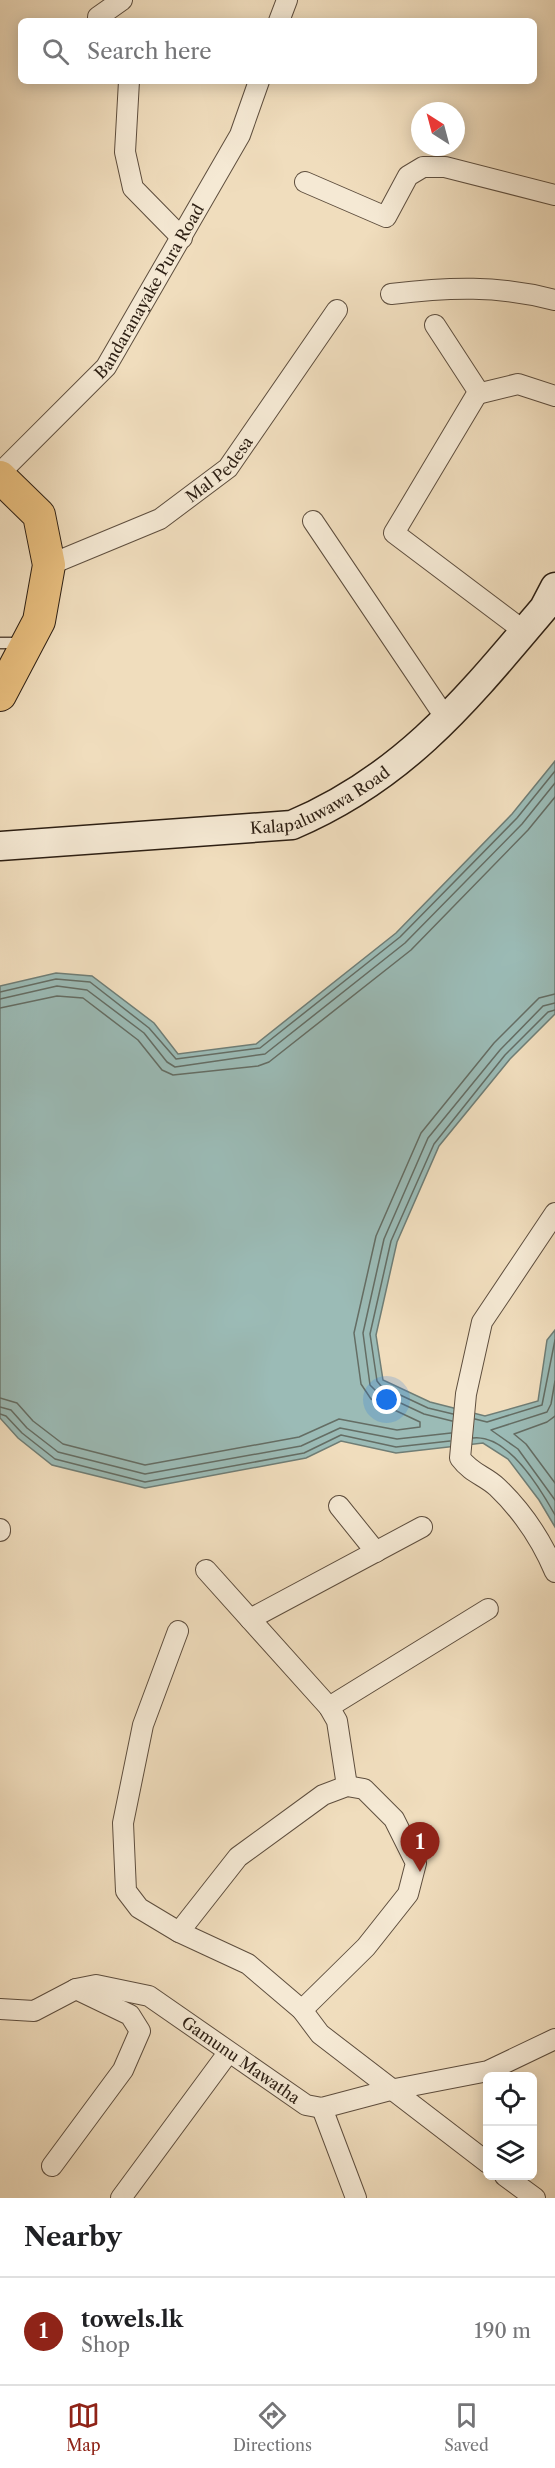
<!DOCTYPE html>
<style>
:root{--surface:#fff;--page:#f6f6f6;--text:#202124;--muted:#757577;--line:#e0e0e0;--accent:#8f2418}
body{margin:0;font-family:"Libre Caslon Text",serif;background:var(--page);color:var(--text)}
.controls{position:absolute;right:18px;bottom:18px;display:grid;overflow:hidden;border-radius:9px;box-shadow:0 3px 15px #0003}
.controls button{width:54px;height:54px;display:grid;place-items:center;padding:0;border:0;border-bottom:2px solid var(--line);background:var(--surface);color:var(--text);font:30px sans-serif}
.compass{position:absolute;left:411px;top:102px;width:54px;height:54px;border-radius:50%;background:var(--surface);box-shadow:0 3px 15px #0003;rotate:324deg}
.you{position:absolute;left:387px;top:1400px;width:21px;height:21px;margin:-15px;border:4px solid #fff;border-radius:50%;background:#1a73e8;box-shadow:0 0 0 9px #1a73e833}
.badge{display:grid;place-items:center;width:39px;height:39px;border-radius:50%;background:var(--accent);color:#fff;font-size:20px;font-weight:700}
.pin{position:absolute;translate:-50% -50px;filter:drop-shadow(0 2px 3px #0008)}
.pin::after{content:'';position:absolute;top:32px;width:21px;height:18px;background:inherit;clip-path:polygon(0 0,100% 0,50% 100%)}
.list{margin:0;padding:0;list-style:none}
h2{display:flex;justify-content:space-between;align-items:center;height:78px;margin:0;padding:0 24px;font-size:26px}
h2 small{font-size:20px;font-weight:400;color:var(--muted)}
.list li{display:grid;grid-template-columns:39px 1fr auto;gap:18px;align-items:center;box-sizing:border-box;height:108px;padding:0 24px;border-top:2px solid var(--line)}
.list b{display:block;font-size:22px;white-space:nowrap}
.list p{margin:0;font-size:20px;white-space:nowrap;color:var(--muted)}
.list em{font-size:20px;font-style:normal;color:var(--muted)}
.icon{flex:none;width:33px;height:33px;fill:none;stroke:currentColor;stroke-width:2;stroke-linecap:round;stroke-linejoin:round}
.map{position:relative;flex:none;width:555px;height:2198px;overflow:hidden}
.search{position:absolute;background:var(--surface);box-shadow:0 3px 15px #0003;left:18px;right:18px;top:18px;height:66px;display:flex;align-items:center;gap:15px;box-sizing:border-box;padding:0 21px;border-radius:9px;color:var(--muted);font-size:22px}
.sheet{height:186px;background:var(--surface)}
nav{display:flex;justify-content:space-around;align-items:center;box-sizing:border-box;height:84px;border-top:2px solid var(--line);background:var(--surface);font-size:16px;color:var(--muted)}
nav a{display:grid;justify-items:center;gap:3px}
nav .on{color:var(--accent)}
.map>svg:first-child{display:block}
</style>
<div class="map">
<svg width="555" height="2198" viewBox="0 0 555 2198">
<rect width="100%" height="100%" fill="#f0ddbd"/>
<filter id="stains"><feTurbulence type="fractalNoise" baseFrequency=".00333" numOctaves="4"/><feColorMatrix values="0 0 0 0 .2 0 0 0 0 .09 0 0 0 0 .02 0 0 0 .5 -.17"/></filter>
<radialGradient id="worn" r=".72"><stop offset=".6" stop-color="#630" stop-opacity="0"/><stop offset="1" stop-color="#630" stop-opacity=".3"/></radialGradient>
<path fill="#9bbbb6" stroke="#6f7d75" stroke-width="1.5" d="M555,761V1014L510,1059L439,1146L397,1242L376,1335L383,1380L430,1402L485,1416L538,1401L547,1340L555,1330V1527L539,1500L508,1459L483,1443L396,1453L341,1441L306,1458L145,1488L52,1465L18,1438L0,1418V986L56,973L92,976L154,1023L178,1054L256,1044L396,933L512,814Z"/>
<g fill="none" stroke-linecap="round" stroke-linejoin="round">
<g stroke="#646d64" stroke-width="1.5">
<path d="M0,992L56,979L90,982L149,1028L176,1059L260,1048L400,937L517,818L555,771"/>
<path d="M0,999L57,986L87,990L144,1033L167,1062L175,1067L265,1054L405,943L522,824L555,783"/>
<path d="M0,1008L57,996L83,998L138,1040L162,1070L173,1075L258,1066L269,1062L411,950L528,830L555,797"/>
<path d="M555,1381L551,1404L547,1412L491,1430L518,1449L555,1500"/>
<path d="M0,1398L17,1403L33,1421L63,1444L145,1465L299,1437L339,1419L397,1430L420,1427V1422L371,1399L361,1384L354,1333L376,1236L421,1133L494,1043L539,998L555,994"/>
<path d="M0,1407L11,1410L27,1428L58,1452L145,1474L301,1446L340,1428L397,1439L451,1433"/>
<path d="M0,1414L6,1416L22,1433L55,1459L145,1482L304,1453L341,1435L396,1447L450,1441"/>
<path d="M453,1414L428,1408L381,1386L377,1381L370,1334L391,1241L434,1144L505,1055L548,1012L555,1010"/>
<path d="M555,1416L547,1422L514,1434L526,1444L555,1483"/>
<path d="M475,1419L487,1422L542,1405L555,1340"/>
<path d="M452,1421L424,1414L377,1392L370,1385L363,1333L384,1239L428,1138L500,1050L543,1006L555,1003"/>
<path d="M473,1438C508,1434 540,1488 555,1515"/>
</g>
<defs>
<path id="lane" d="M0,643H24"/>
<g id="street">
<path d="M98,21V17L122,0"/>
<path d="M279,21L287,0"/>
<path d="M129,81L125,152L133,188L182,238"/>
<path d="M305,182L386,217L408,176L423,167H445L555,195"/>
<path d="M391,294C449,287 498,285 555,300"/>
<path d="M435,325L476,388L477,394L394,533L524,631"/>
<path d="M477,394L518,384L555,396"/>
<path id="s1" d="M0,473L106,367L240,135L259,81"/>
<path d="M313,521L447,720"/>
<path id="s2" d="M49,565L160,519L228,468L337,310"/>
<path d="M555,1213L482,1322L466,1394L460,1458C472,1474 484,1475 497,1487C521,1510 542,1541 555,1572"/>
<path d="M339,1506L376,1552"/>
<path d="M0,1529V1531"/>
<path d="M206,1570L329,1707L337,1721L347,1786"/>
<path d="M250,1619L422,1527"/>
<path d="M178,1631L143,1725L123,1823L126,1891L139,1908L179,1932L248,1964L302,2010L320,2034L488,2163"/>
<path d="M329,1707L488,1609"/>
<path d="M179,1932L238,1857L323,1795L347,1786L364,1789L394,1819L416,1863L408,1894L366,1947L302,2010"/>
<path id="s3" d="M0,2009L34,2011L76,1989L96,1985L149,1996L306,2105L322,2108L390,2090L488,2071L555,2039"/>
<path d="M322,2108L356,2198"/>
<path d="M52,2166L123,2070L140,2031L130,2015L76,1989"/>
<path d="M505,2176L535,2198"/>
<path d="M121,2198L228,2053"/>
</g>
<g id="secondary">
<path id="s4" d="M0,846L292,825C405,777 467,699 544,608L555,587"/>
</g>
<path id="primary" d="M0,477L39,515L49,565L39,621L0,695"/>
</defs>
<use href="#lane" stroke="#5e4e3e" stroke-width="13"/>
<use href="#street" stroke="#5e4e3e" stroke-width="22"/>
<use href="#secondary" stroke="#2d1f13" stroke-width="31"/>
<use href="#primary" stroke="#2d1f13" stroke-width="34"/>
<use href="#lane" stroke="#f5e9d4" stroke-width="10"/>
<use href="#street" stroke="#f5e9d4" stroke-width="20"/>
<use href="#secondary" stroke="#f5e9d4" stroke-width="28"/>
<use href="#primary" stroke="#e8be7e" stroke-width="32"/>
</g>
<g text-anchor="middle" stroke-width="6" stroke-linejoin="round" paint-order="stroke">
<g font-size="16" fill="#2d1f13" stroke="#f5e9d4">
<text dy="6" stroke="none"><textPath href="#s1" startOffset="237">Bandaranayake Pura Road</textPath></text>
<text dy="6" stroke="none"><textPath href="#s2" startOffset="198">Mal Pedesa</textPath></text>
<text dy="6" stroke="none"><textPath href="#s4" startOffset="327">Kalapaluwawa Road</textPath></text>
<text dy="6" stroke="none"><textPath href="#s3" startOffset="268">Gamunu Mawatha</textPath></text>
</g>
</g>
<rect width="100%" height="100%" filter="url(#stains)"/>
<rect width="100%" height="100%" fill="url(#worn)"/>
</svg>
<div class="controls">
<button><svg class="icon" aria-label="locate" viewBox="0 0 24 24"><circle cx="12" cy="12" r="6"/><path d="M12 2v4M12 18v4M2 12h4M18 12h4"/></svg></button>
<button><svg class="icon" aria-label="layers" viewBox="0 0 24 24"><path d="M12 4l9 5-9 5-9-5zM3 14l9 5 9-5"/></svg></button>
</div>
<svg class="compass" viewBox="-18 -18 36 36"><path d="M0-13l5 13h-10z" fill="#e53935"/><path d="M0 13l5-13h-10z" fill="#757577"/></svg>
<div class="you"></div>
<div class="pin badge" style="left:420px;top:1872px">1</div>
<div class="search"><svg class="icon" aria-label="search" viewBox="0 0 24 24"><circle cx="10" cy="10" r="6"/><path d="M15 15l6 6"/></svg>Search here</div>
</div>
<section class="sheet">
<h2>Nearby<small></small></h2>
<ul class="list">
<li><span class="badge">1</span><div><b>towels.lk</b><p>Shop</p></div><em>190 m</em></li>
</ul>
</section>
<nav>
<a class="on"><svg class="icon" aria-label="map" viewBox="0 0 24 24"><path d="M3 6l6-2 6 2 6-2v14l-6 2-6-2-6 2zM9 4v14M15 6v14"/></svg>Map</a>
<a><svg class="icon" aria-label="directions" viewBox="0 0 24 24"><path d="M12 3l9 9-9 9-9-9zM9 14v-3h6M13 9l2 2-2 2"/></svg>Directions</a>
<a><svg class="icon" aria-label="saved" viewBox="0 0 24 24"><path d="M7 4h10v16l-5-4-5 4z"/></svg>Saved</a>
</nav>
